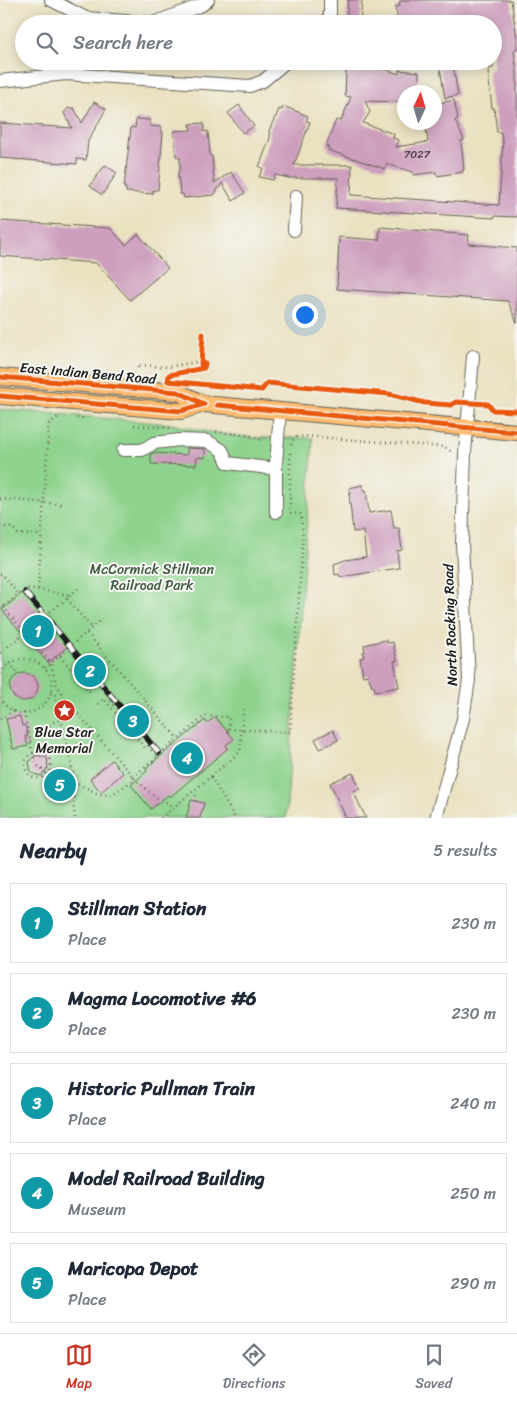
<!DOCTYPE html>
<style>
:root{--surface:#fff;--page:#f6f6f7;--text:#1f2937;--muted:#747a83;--line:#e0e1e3;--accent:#c8321e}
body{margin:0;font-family:Sriracha,sans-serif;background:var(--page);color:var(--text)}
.compass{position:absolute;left:397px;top:85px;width:45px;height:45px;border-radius:50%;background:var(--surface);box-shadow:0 2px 12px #0003;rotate:4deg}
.you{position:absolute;left:304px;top:314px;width:18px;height:18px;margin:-12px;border:4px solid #fff;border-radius:50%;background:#1a73e8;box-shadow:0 0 0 8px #1a73e833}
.badge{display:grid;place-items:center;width:32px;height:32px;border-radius:50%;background:var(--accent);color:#fff;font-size:16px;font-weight:700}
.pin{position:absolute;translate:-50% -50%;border:2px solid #fff;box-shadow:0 1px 5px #0006}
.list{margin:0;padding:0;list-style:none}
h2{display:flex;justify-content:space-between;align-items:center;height:65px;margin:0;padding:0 20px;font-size:21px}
h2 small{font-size:16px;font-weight:400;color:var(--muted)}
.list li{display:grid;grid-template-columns:32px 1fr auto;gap:15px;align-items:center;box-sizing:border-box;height:80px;margin:0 10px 10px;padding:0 10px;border:1px solid var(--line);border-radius:0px}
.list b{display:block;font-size:19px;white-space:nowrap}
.list p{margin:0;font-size:16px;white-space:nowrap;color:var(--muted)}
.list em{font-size:16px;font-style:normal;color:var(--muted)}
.icon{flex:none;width:28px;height:28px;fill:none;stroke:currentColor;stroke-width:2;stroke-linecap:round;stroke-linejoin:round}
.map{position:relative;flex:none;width:517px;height:818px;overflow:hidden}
.search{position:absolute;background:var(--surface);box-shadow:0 2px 12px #0003;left:15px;right:15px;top:15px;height:55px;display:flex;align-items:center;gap:12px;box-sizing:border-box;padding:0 18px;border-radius:28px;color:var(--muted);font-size:19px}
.sheet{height:515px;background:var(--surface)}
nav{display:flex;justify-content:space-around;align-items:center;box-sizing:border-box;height:70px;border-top:1px solid var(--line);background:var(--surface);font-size:14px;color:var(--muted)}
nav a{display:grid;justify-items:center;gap:2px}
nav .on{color:var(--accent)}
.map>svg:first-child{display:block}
</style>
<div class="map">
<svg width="517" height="818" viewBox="0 0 517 818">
<rect width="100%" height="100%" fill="#f6f6f2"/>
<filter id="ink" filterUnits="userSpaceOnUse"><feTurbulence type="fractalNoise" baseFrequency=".02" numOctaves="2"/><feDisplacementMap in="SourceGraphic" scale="10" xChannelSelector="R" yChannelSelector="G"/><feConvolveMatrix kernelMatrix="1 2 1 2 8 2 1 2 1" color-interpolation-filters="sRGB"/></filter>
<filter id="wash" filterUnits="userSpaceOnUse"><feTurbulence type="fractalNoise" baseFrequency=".0096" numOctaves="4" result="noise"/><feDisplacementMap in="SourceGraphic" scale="20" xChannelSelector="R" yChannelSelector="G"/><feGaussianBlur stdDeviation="1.12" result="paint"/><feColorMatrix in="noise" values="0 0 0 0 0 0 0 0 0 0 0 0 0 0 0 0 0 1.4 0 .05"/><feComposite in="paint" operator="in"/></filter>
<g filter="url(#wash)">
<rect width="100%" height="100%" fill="#eae1c0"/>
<path fill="#8dd38d" stroke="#547854" d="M0,409L170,424L209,432L253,438H313L286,818H0Z"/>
<g id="blocks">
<g fill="#cd9fbd">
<path d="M348,0H362L360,24H346Z"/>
<path d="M406,0H511L517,38V48L514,50L517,74V217L494,216V218L336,208L338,178H289L275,175L273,180L259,177L263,168L259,167L270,138L269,131L275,117H276L279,109L282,110L283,106L308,116L306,121L310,122L294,165H352L351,195L499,205L503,140H502L501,132H497L494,108H492L488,73H489V68H493V24H480L479,19L458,24H399L395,7L400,6L399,2Z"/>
<path d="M453,66L458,95L445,98L440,68Z"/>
<path d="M350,67L371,69L382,68L399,74V70L419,72L418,89H411V92H404V102L365,101L370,112L363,123L394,134L393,138L399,140L396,147L428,142L425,122H434V110L439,109L438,103L454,100L458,119L455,120L464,140L461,141L464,169H463V172L437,176L436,172L413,175V172L387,164L385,169L328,150L329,147L326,146L336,120L341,121L351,97L345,96L346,70H349Z"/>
<path d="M94,102L106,109L88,141L86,160L77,159V164L0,158V123L72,128L64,113L68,108H74L82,123Z"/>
<path d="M239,105L254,126L243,133L228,113Z"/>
<path d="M136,119L150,120V126L161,127V132H163L158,190H153V194L126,192V188H124L131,127L135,128Z"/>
<path d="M204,123V132L208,131L210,156H212L214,183L231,172L245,193L233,201L222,183L214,195L184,198L183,194H180L178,173L180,169V158L176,156L174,131L191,130L190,124Z"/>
<path d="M105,165L117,173L102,195L90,186Z"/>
<path d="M0,221L110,228L126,245L138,234L168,268L130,300L96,263L0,256Z"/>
<path d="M380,227L469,235L468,244L517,248V323L508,301L337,289L339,237L379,240Z"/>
<path d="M187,448L205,449V458L197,457L196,465L151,464V454L153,453L187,455Z"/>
<path d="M363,485V490H366L369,513L391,510L394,528H399L402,550L397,551L399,568L340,577L339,574L335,575L334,564L345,560L366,557L363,531L353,532L349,493H351L349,488Z"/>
<path d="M22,593L68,646L48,663L2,610Z"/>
<path d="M386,640L387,643L393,642L397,661H394L399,687L375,691L374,685L372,686L368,675L363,676L360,658L364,657L363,652H365L364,645Z"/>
<circle cx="24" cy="687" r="14"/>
<path d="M20,716L22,726L25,725L28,736H25L28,746L13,749L6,719Z"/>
<path d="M215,717L234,739L226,745L228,748L170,797L168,795L151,809L131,785L147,771L146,768L205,720L207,723Z"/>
<path d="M333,730L338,740L320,749L315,739Z"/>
<path d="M36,755L47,758L48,768L41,776L31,773L29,762Z"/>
<path d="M112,760L123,773L101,792L90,779Z"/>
<path d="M353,773L360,789L353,791L366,818H346L330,783Z"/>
<path d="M56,781L65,782L64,794L55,793Z"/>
<path d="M191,800L204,803L200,818H186Z"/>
</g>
</g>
</g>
<g filter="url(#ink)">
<use href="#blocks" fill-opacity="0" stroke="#646155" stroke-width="1"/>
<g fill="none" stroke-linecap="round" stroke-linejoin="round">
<defs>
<g id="minor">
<path d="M51,0L86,18L153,23L202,5L208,0"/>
<path d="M324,24L330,16V0"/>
<path d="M0,81L66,74L250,86L263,81L287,61"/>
<path d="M294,230L296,196"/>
<path d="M123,450H142L154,443L180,440L207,441L222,450L228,463L276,469"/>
<path d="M276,512V464L280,411"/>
<path d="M436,818L463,719L469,680L462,544L465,453L473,356"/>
</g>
<g id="major">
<path d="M0,377L178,392L204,404L517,432"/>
<path d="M0,396L181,411L204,404"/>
</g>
</defs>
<use href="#minor" stroke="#646155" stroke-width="14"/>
<use href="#major" stroke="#646155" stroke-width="18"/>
<g stroke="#646155" stroke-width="2.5" stroke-dasharray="1 4" stroke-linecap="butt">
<path d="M138,368V365L168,367L201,361"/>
<path d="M77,418L81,419L83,417"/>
<path d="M134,425L172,428"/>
<path d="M216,432L254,436L259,440L262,438"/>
<path d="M291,445L294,438L304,436L445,447L453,453"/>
<path d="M0,499L62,504"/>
<path d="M0,526L13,528L18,534L41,535"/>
<path d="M0,574H2L18,594"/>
<path d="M38,589L49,424L58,417"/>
<path d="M67,599L92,628"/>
<path d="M3,607L51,663L56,683L64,697"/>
<path d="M0,609L27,588L70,595"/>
<path d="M87,633L178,739"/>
<path d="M0,653L78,589"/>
<path d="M60,656L90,692"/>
<path d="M10,663L18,674"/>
<path d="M45,668L102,619"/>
<path d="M0,674C5,665 14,659 25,659C31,659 37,662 42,666C74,691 23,738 0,698"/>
<path d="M51,691L55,695C61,724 71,753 74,783C75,795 72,806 75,818"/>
<path d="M106,693L105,694L127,720L124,722"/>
<path d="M57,703L64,698L135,779L155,797L168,803L173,809"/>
<path d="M98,704L104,699L145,748L148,746L152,751L154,750"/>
<path d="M24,713L34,758L38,766L47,774L69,779L74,783L85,787L98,794L111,795L135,779"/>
<path d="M0,719L14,711"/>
<path d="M30,741L54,722L63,720L74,709"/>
<circle cx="38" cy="765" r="13"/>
<path d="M133,777L205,716L229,717V729L290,732L303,537L301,514L290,513V453"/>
<path d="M211,777L235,818"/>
<path d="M68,792H74"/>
<path d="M194,801L197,791"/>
<path d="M161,818L240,752L243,709"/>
</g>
<use href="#minor" stroke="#fff" stroke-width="12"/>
<use href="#major" stroke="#fdbc70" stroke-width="16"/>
<defs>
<path id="rail" d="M25,592L159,753"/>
</defs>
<use href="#rail" stroke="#1c1c1c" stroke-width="5.5"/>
<use href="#rail" stroke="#f6f6f2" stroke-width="4" stroke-dasharray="11" stroke-linecap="butt"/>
<defs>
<g id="cycleway">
<path d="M203,334L201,364H205L204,368L169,375L168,381L262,390L267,383L389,394L425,403L451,405L456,402L488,404L493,410L517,411"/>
<path d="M0,377L178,392L204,404"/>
<path d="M0,396L181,411L204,404"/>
<path d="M217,405L517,432"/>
</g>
</defs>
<use href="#cycleway" stroke="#f6f6f2" stroke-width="8"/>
<use href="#cycleway" stroke="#e8590c" stroke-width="5"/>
</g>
</g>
<defs>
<symbol id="sight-disc" viewBox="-11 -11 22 22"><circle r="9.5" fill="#c8321e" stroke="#f6f6f2"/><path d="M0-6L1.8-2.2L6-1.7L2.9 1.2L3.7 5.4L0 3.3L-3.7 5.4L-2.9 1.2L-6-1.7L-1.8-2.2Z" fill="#fff"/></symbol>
</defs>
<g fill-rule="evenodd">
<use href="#sight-disc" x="52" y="698" width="25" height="25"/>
</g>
<g text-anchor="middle" stroke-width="4" stroke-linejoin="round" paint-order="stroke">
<g font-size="11" fill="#483d44">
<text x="417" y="158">7027</text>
</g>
<g font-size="14" fill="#1c1c1c" stroke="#f6f6f2">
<text transform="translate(88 373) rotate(5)" y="5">East Indian Bend Road</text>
<text transform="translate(450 625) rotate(-92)" y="5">North Rocking Road</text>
</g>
<g font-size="14" fill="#445c44" stroke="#f6f6f2">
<text x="152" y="574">McCormick Stillman<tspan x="152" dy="16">Railroad Park</tspan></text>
</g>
<g font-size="14" fill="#1c1c1c" stroke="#f6f6f2">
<text x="64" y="737">Blue Star<tspan x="64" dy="16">Memorial</tspan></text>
</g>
</g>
</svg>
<svg class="compass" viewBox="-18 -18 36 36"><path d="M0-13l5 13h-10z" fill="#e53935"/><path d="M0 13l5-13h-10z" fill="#747a83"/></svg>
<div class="you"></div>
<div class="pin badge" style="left:38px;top:631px;background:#0f9aa8">1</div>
<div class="pin badge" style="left:90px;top:671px;background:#0f9aa8">2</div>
<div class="pin badge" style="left:133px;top:721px;background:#0f9aa8">3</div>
<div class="pin badge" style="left:187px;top:758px;background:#0f9aa8">4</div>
<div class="pin badge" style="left:60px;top:785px;background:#0f9aa8">5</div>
<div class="search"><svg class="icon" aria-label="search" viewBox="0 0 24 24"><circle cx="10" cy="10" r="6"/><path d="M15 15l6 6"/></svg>Search here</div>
</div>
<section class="sheet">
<h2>Nearby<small>5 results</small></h2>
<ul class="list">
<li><span class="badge" style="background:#0f9aa8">1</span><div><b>Stillman Station</b><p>Place</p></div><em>230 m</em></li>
<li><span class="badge" style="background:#0f9aa8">2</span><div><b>Magma Locomotive #6</b><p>Place</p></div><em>230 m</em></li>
<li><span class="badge" style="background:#0f9aa8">3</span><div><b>Historic Pullman Train</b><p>Place</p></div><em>240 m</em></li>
<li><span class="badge" style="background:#0f9aa8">4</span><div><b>Model Railroad Building</b><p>Museum</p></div><em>250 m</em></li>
<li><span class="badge" style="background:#0f9aa8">5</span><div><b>Maricopa Depot</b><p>Place</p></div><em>290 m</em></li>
</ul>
</section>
<nav>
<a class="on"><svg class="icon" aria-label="map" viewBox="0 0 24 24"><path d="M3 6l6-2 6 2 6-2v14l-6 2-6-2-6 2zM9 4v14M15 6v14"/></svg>Map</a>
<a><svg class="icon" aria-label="directions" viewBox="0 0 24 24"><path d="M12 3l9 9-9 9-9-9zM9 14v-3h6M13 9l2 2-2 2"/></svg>Directions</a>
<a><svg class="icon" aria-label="saved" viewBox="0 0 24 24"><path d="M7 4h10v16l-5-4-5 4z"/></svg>Saved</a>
</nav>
